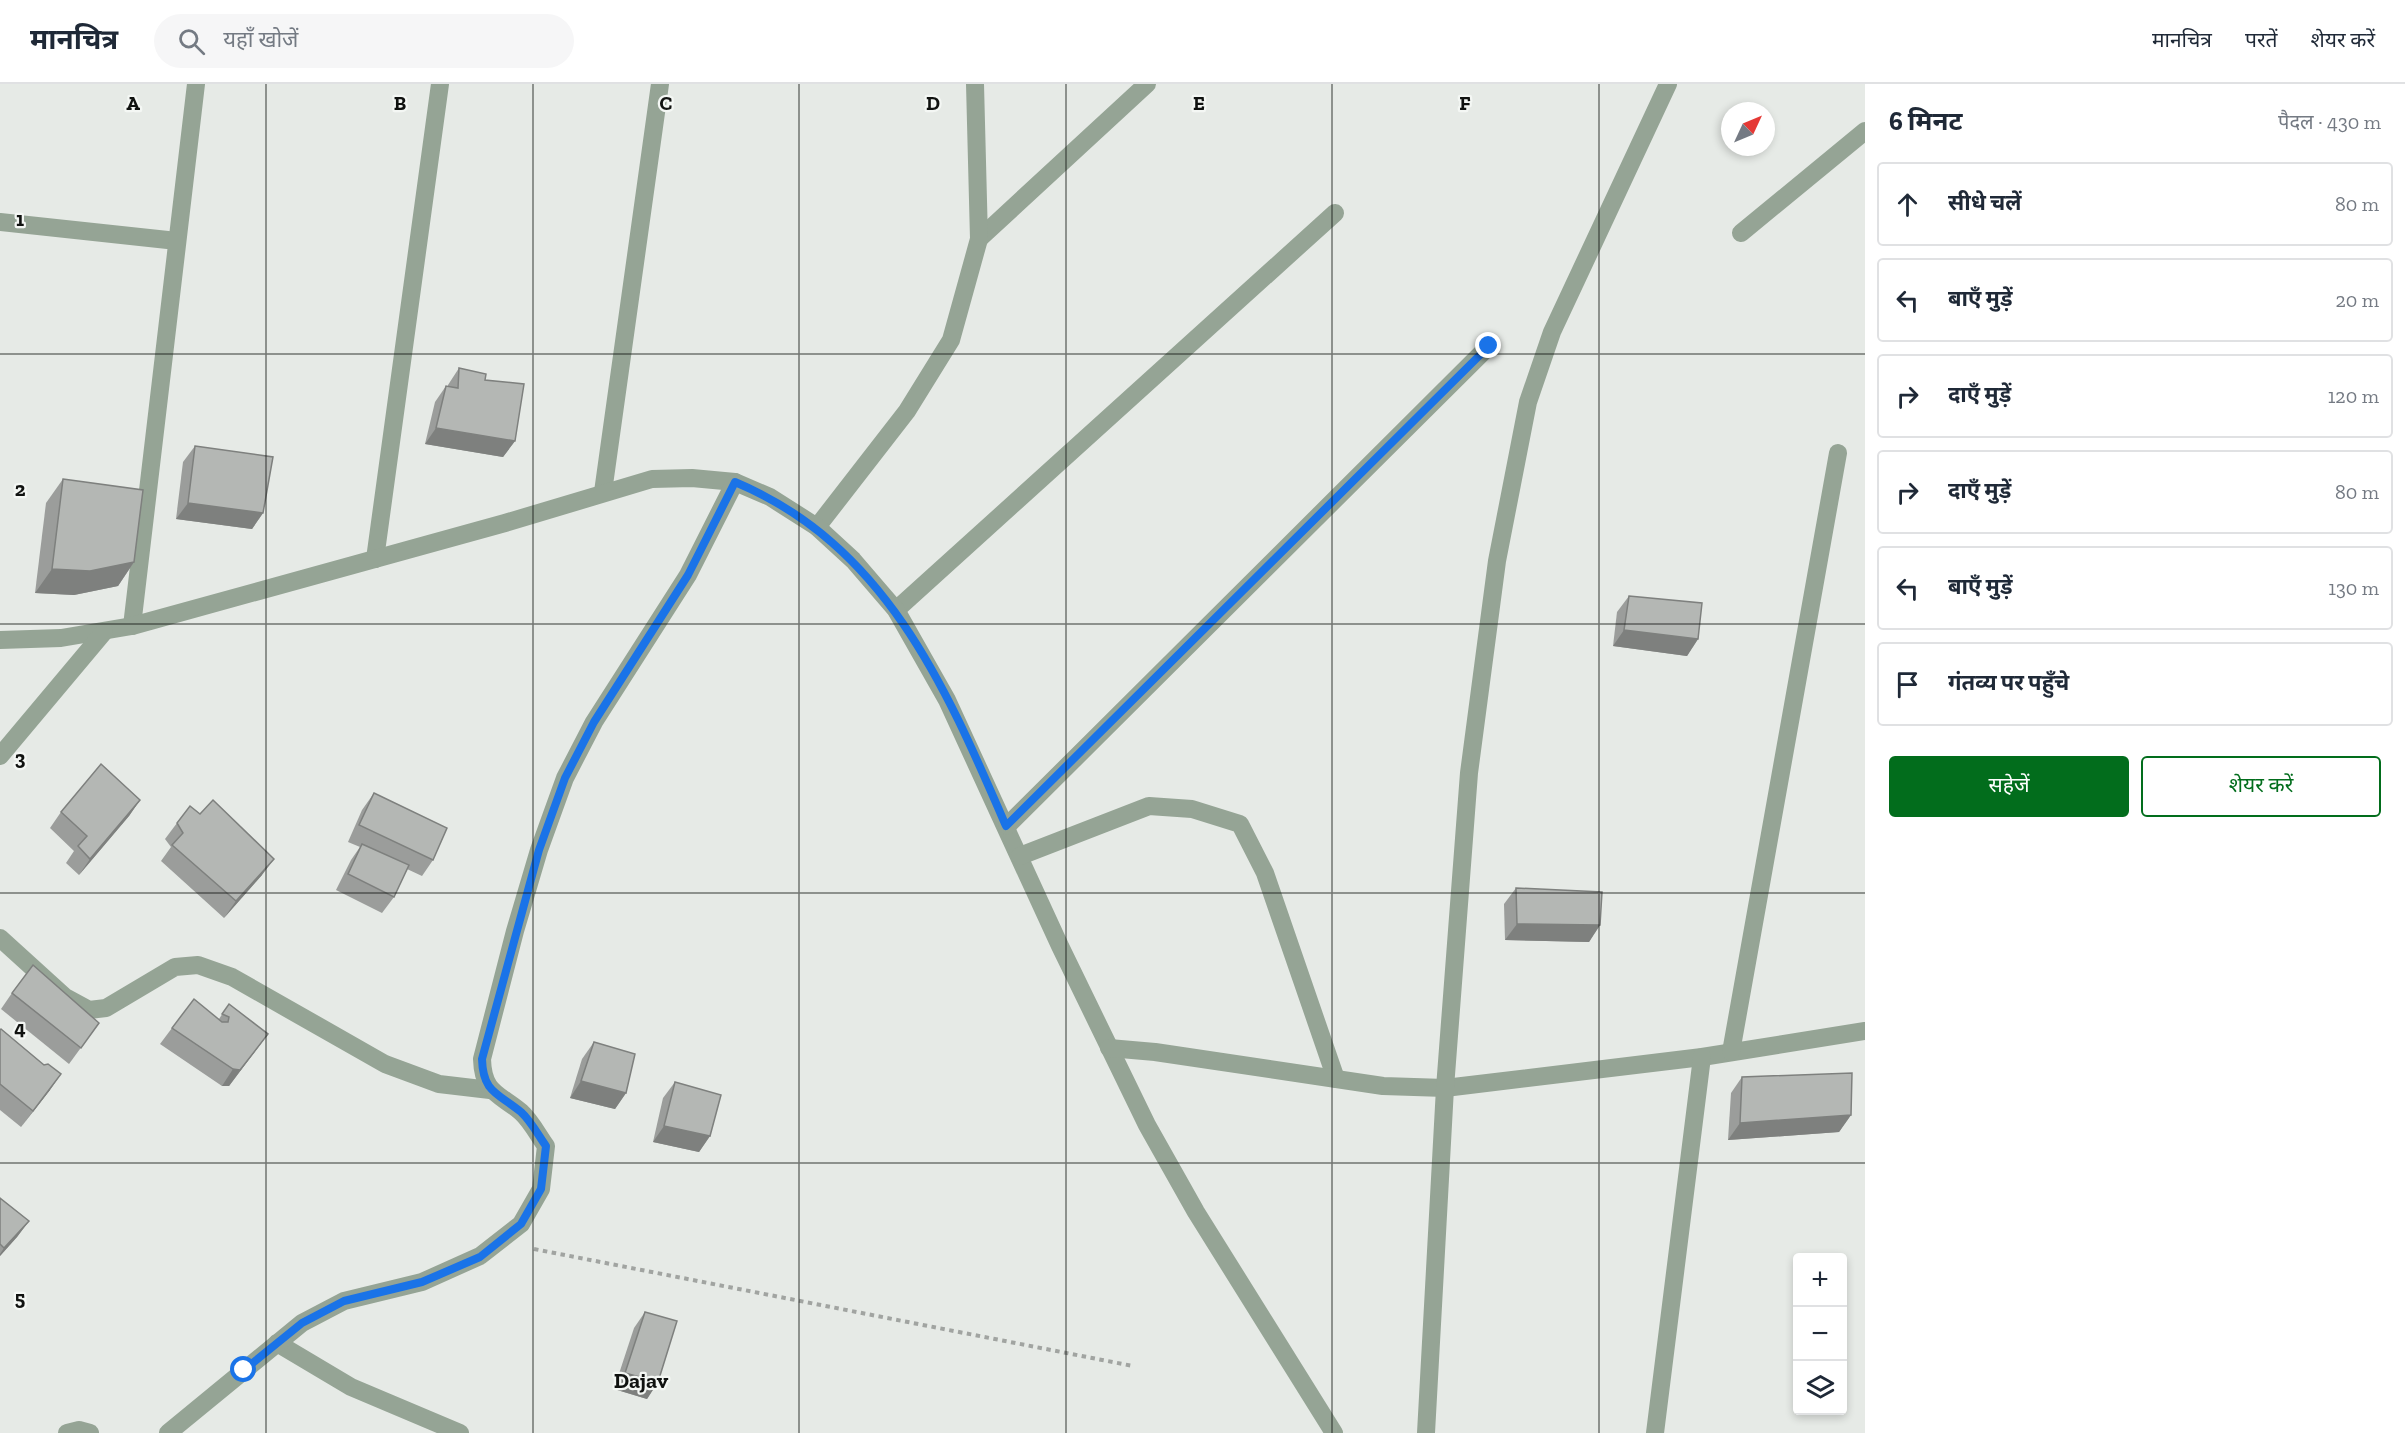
<!DOCTYPE html>
<html lang="hi">
<meta charset="utf-8">
<style>
:root{--surface:#fff;--page:#f6f6f7;--text:#1f2937;--muted:#747a83;--line:#e0e1e3;--accent:#026d1c}
body{margin:0;font-family:"Zilla Slab","Noto Sans Devanagari",serif;background:var(--page);color:var(--text)}
.controls{position:absolute;right:18px;bottom:18px;display:grid;overflow:hidden;border-radius:6px;box-shadow:0 3px 9px #0003}
.controls button{width:54px;height:54px;display:grid;place-items:center;padding:0;border:0;border-bottom:2px solid var(--line);background:var(--surface);color:var(--text);font:30px sans-serif}
.compass{position:absolute;left:1721px;top:18px;width:54px;height:54px;border-radius:50%;background:var(--surface);box-shadow:0 3px 9px #0003;rotate:46deg}
.stop{position:absolute;width:18px;height:18px;margin:-14px;border:4px solid #1a73e8;border-radius:50%;background:#fff}
.stop.end{background:#1a73e8;border-color:#fff;box-shadow:0 2px 6px #0008}
.list{margin:0;padding:0;list-style:none}
h2{display:flex;justify-content:space-between;align-items:center;height:78px;margin:0;padding:0 24px;font-size:26px}
h2 small{font-size:20px;font-weight:400;color:var(--muted)}
.list li{display:grid;grid-template-columns:39px 1fr auto;gap:18px;align-items:center;box-sizing:border-box;height:84px;margin:0 12px 12px;padding:0 12px;border:2px solid var(--line);border-radius:6px}
.list b{display:block;font-size:22px;white-space:nowrap}
.list em{font-size:20px;font-style:normal;color:var(--muted)}
.actions{display:flex;gap:12px;padding:18px 24px}
.actions a{flex:1;padding:14px 0;border:2px solid var(--accent);border-radius:6px;text-align:center;font-size:21px;color:var(--accent)}
.actions .main{background:var(--accent);color:#fff}
.icon{flex:none;width:33px;height:33px;fill:none;stroke:currentColor;stroke-width:2;stroke-linecap:round;stroke-linejoin:round}
.map{position:relative;flex:none;width:1865px;height:1349px;overflow:hidden}
header{display:flex;align-items:center;gap:36px;box-sizing:border-box;height:84px;padding:0 30px;background:var(--surface);border-bottom:2px solid var(--line)}
header strong{font-size:28px}
nav{display:flex;gap:33px;margin-inline-start:auto;font-size:21px}
.search{width:420px;height:54px;background:var(--page);display:flex;align-items:center;gap:15px;box-sizing:border-box;padding:0 21px;border-radius:33px;color:var(--muted);font-size:22px}
main{display:flex}
aside{flex:1;background:var(--surface)}
.map>svg:first-child{display:block}
</style>
<header>
<strong>मानचित्र</strong>
<div class="search"><svg class="icon" aria-label="search" viewBox="0 0 24 24"><circle cx="10" cy="10" r="6"/><path d="M15 15l6 6"/></svg>यहाँ खोजें</div>
<nav><a>मानचित्र</a><a>परतें</a><a>शेयर करें</a></nav>
</header>
<main>
<div class="map">
<svg width="1865" height="1349" viewBox="0 0 1865 1349">
<rect width="100%" height="100%" fill="#e6eae6"/>
<g fill="none" stroke-linecap="round" stroke-linejoin="round">
<path stroke="#a1a4a1" stroke-width="4" stroke-dasharray="4.5 4.5" stroke-linecap="butt" d="M534,1165L1133,1282"/>
<g stroke="#95a495" stroke-width="18">
<path d="M0,138L177,157"/>
<path d="M1741,149L1865,47"/>
<path d="M979,155L1147,0"/>
<path d="M603,408L660,0"/>
<path d="M817,443L907,327L951,256L979,155L975,0"/>
<path d="M375,475L440,0"/>
<path d="M896,526L1335,129"/>
<path d="M132,542L196,0"/>
<path d="M0,556L61,554L132,542L505,439L652,395L692,394L735,398L770,413L817,443L853,476L896,526L947,616L1060,862L1147,1041L1196,1128L1334,1349"/>
<path d="M0,672L104,548"/>
<path d="M1007,742L1489,262"/>
<path d="M1020,772L1149,722L1192,725L1240,740L1265,789L1336,995"/>
<path d="M0,854L65,913L89,926L106,924L175,883L198,881L232,893L385,980L439,1000L490,1006"/>
<path d="M1109,964L1155,968L1383,1002L1445,1004L1702,973L1865,947"/>
<path d="M1731,968L1838,369"/>
<path d="M277,1259L351,1303L460,1349"/>
<path d="M67,1349L79,1346L90,1349"/>
<path d="M168,1349L302,1239L344,1217L422,1198L480,1172L521,1140L541,1105L546,1062C538,1051 531,1037 521,1028C498,1009 483,1009 482,975L515,847L539,766L565,694L594,638L688,491L735,398"/>
<path d="M1426,1349L1445,1004L1469,689L1497,477L1528,318L1552,248L1668,0"/>
<path d="M1655,1349L1702,973"/>
</g>
</g>
<g fill="#9b9d9b">
<path d="M459,284L485,296L515,357L503,373L425,360L435,318L446,302H448V301Z"/>
<path d="M195,362L263,429L252,445L176,435L183,378Z"/>
<path d="M63,395L134,478L118,502L74,511L35,509L46,419Z"/>
<path d="M1629,512L1698,555L1687,572L1613,562L1617,528Z"/>
<path d="M374,709L433,776L422,792L407,785L394,813L382,829L336,806L351,776L360,763L348,758L362,726Z"/>
<path d="M140,716L129,732L79,791L66,779L74,767L50,744L61,728Z"/>
<path d="M177,739L262,791L224,834L161,777L171,763L165,755Z"/>
<path d="M1516,804L1600,841L1589,858L1505,856L1504,820Z"/>
<path d="M12,909L99,939L69,980L1,925Z"/>
<path d="M229,920L268,950L229,1002H222L160,960L172,944L219,935Z"/>
<path d="M0,946L44,981L50,1006L21,1043L0,1026Z"/>
<path d="M594,958L626,1009L615,1025L570,1014L582,975Z"/>
<path d="M1742,993L1851,1031L1839,1048L1728,1056L1731,1009Z"/>
<path d="M675,998L710,1052L699,1068L653,1058L663,1014Z"/>
<path d="M0,1114L29,1137L17,1153L0,1172Z"/>
<path d="M645,1228L658,1298L647,1315L614,1305L634,1244Z"/>
</g>
<g fill="#7e807e">
<path d="M436,344L515,357L503,373L425,360Z"/>
<path d="M188,419L263,429L252,445L176,435Z"/>
<path d="M134,478L118,502L74,511L35,509L52,485Z"/>
<path d="M1624,546L1698,555L1687,572L1613,562Z"/>
<path d="M140,716L129,732L79,791L90,775Z"/>
<path d="M274,775L262,791L224,834L236,817Z"/>
<path d="M1517,840L1600,841L1589,858L1505,856Z"/>
<path d="M268,950L229,1002H222L233,985Z"/>
<path d="M61,990L50,1006L21,1043L33,1027Z"/>
<path d="M581,997L626,1009L615,1025L570,1014Z"/>
<path d="M1851,1031L1839,1048L1728,1056L1740,1039Z"/>
<path d="M664,1042L710,1052L699,1068L653,1058Z"/>
<path d="M29,1137L17,1153L0,1172V1170L4,1164Z"/>
<path d="M625,1289L658,1298L647,1315L614,1305Z"/>
</g>
<g fill="#b4b7b4" stroke="#7e807e" stroke-width="1.5">
<path d="M459,284L486,290L485,296L524,300L515,357L436,344L446,302L458,304Z"/>
<path d="M195,362L273,373L263,429L188,419Z"/>
<path d="M63,395L143,406L134,478L90,487L52,485Z"/>
<path d="M1629,512L1702,519L1698,555L1624,546Z"/>
<path d="M101,680L140,716L90,775L78,762L87,752L61,728Z"/>
<path d="M374,709L447,744L433,776L359,741Z"/>
<path d="M213,716L274,775L236,817L172,761L183,749L177,739L190,722L200,730Z"/>
<path d="M362,760L409,781L394,813L348,790Z"/>
<path d="M1516,804L1602,808L1600,841L1517,840Z"/>
<path d="M33,881L99,939L81,964L12,909Z"/>
<path d="M194,915L222,938H228L229,933L222,930L229,920L268,950L240,986L233,985L172,944Z"/>
<path d="M1,945L44,981L48,980L61,990L33,1027L0,1000V946Z"/>
<path d="M594,958L635,970L626,1009L581,997Z"/>
<path d="M1852,989L1851,1031L1740,1039L1742,993Z"/>
<path d="M675,998L721,1011L710,1052L664,1042Z"/>
<path d="M0,1114L29,1137L4,1164L0,1160Z"/>
<path d="M645,1228L677,1237L658,1298L625,1289Z"/>
</g>
<g fill="none" stroke-linecap="round" stroke-linejoin="round">
<path stroke="#1a73e8" stroke-width="8" d="M244,1286L302,1239L344,1217L422,1198L480,1173L521,1140L541,1105L546,1062C538,1051 531,1037 521,1028C498,1009 483,1009 482,975L539,766L565,694L594,638L688,491L735,398C885,461 945,601 1006,742L1489,262"/>
</g>
<path fill="none" stroke="#101210" stroke-width="1.5" stroke-opacity="0.55" d="M266,0V1349M533,0V1349M799,0V1349M1066,0V1349M1332,0V1349M1599,0V1349M0,270H1865M0,540H1865M0,809H1865M0,1079H1865"/>
<g text-anchor="middle" stroke-width="4.5" stroke-linejoin="round" paint-order="stroke">
<g font-size="22" font-weight="bold" fill="#101210" stroke="#f4f7f4">
<text x="641" y="1304">Dajav</text>
</g>
</g>
<g font-size="20" text-anchor="middle" font-weight="bold" fill="#101210" stroke="#f4f7f4" stroke-width="4.5" stroke-linejoin="round" paint-order="stroke">
<text x="133" y="26">A</text>
<text x="400" y="26">B</text>
<text x="666" y="26">C</text>
<text x="933" y="26">D</text>
<text x="1199" y="26">E</text>
<text x="1465" y="26">F</text>
<text x="20" y="142">1</text>
<text x="20" y="412">2</text>
<text x="20" y="681">3</text>
<text x="20" y="951">4</text>
<text x="20" y="1221">5</text>
</g>
</svg>
<div class="controls">
<button>+</button>
<button>−</button>
<button><svg class="icon" aria-label="layers" viewBox="0 0 24 24"><path d="M12 4l9 5-9 5-9-5zM3 14l9 5 9-5"/></svg></button>
</div>
<svg class="compass" viewBox="-18 -18 36 36"><path d="M0-13l5 13h-10z" fill="#e53935"/><path d="M0 13l5-13h-10z" fill="#747a83"/></svg>
<div class="stop" style="left:244px;top:1286px"></div>
<div class="stop end" style="left:1489px;top:262px"></div>
</div>
<aside>
<h2>6 मिनट<small>पैदल · 430 m</small></h2>
<ul class="list">
<li><svg class="icon" aria-label="ahead" viewBox="0 0 24 24"><path d="M12 20V5M6 11l6-6 6 6"/></svg><div><b>सीधे चलें</b></div><em>80 m</em></li>
<li><svg class="icon" aria-label="left" viewBox="0 0 24 24"><path d="M17 20v-9H6M10 6l-5 5 5 5"/></svg><div><b>बाएँ मुड़ें</b></div><em>20 m</em></li>
<li><svg class="icon" aria-label="right" viewBox="0 0 24 24"><path d="M7 20v-9h11M14 6l5 5-5 5"/></svg><div><b>दाएँ मुड़ें</b></div><em>120 m</em></li>
<li><svg class="icon" aria-label="right" viewBox="0 0 24 24"><path d="M7 20v-9h11M14 6l5 5-5 5"/></svg><div><b>दाएँ मुड़ें</b></div><em>80 m</em></li>
<li><svg class="icon" aria-label="left" viewBox="0 0 24 24"><path d="M17 20v-9H6M10 6l-5 5 5 5"/></svg><div><b>बाएँ मुड़ें</b></div><em>130 m</em></li>
<li><svg class="icon" aria-label="arrive" viewBox="0 0 24 24"><path d="M6 21V4h12l-3 4 3 4H6"/></svg><div><b>गंतव्य पर पहुँचे</b></div></li>
</ul>
<div class="actions"><a class="main">सहेजें</a><a>शेयर करें</a></div>
</aside>
</main>
